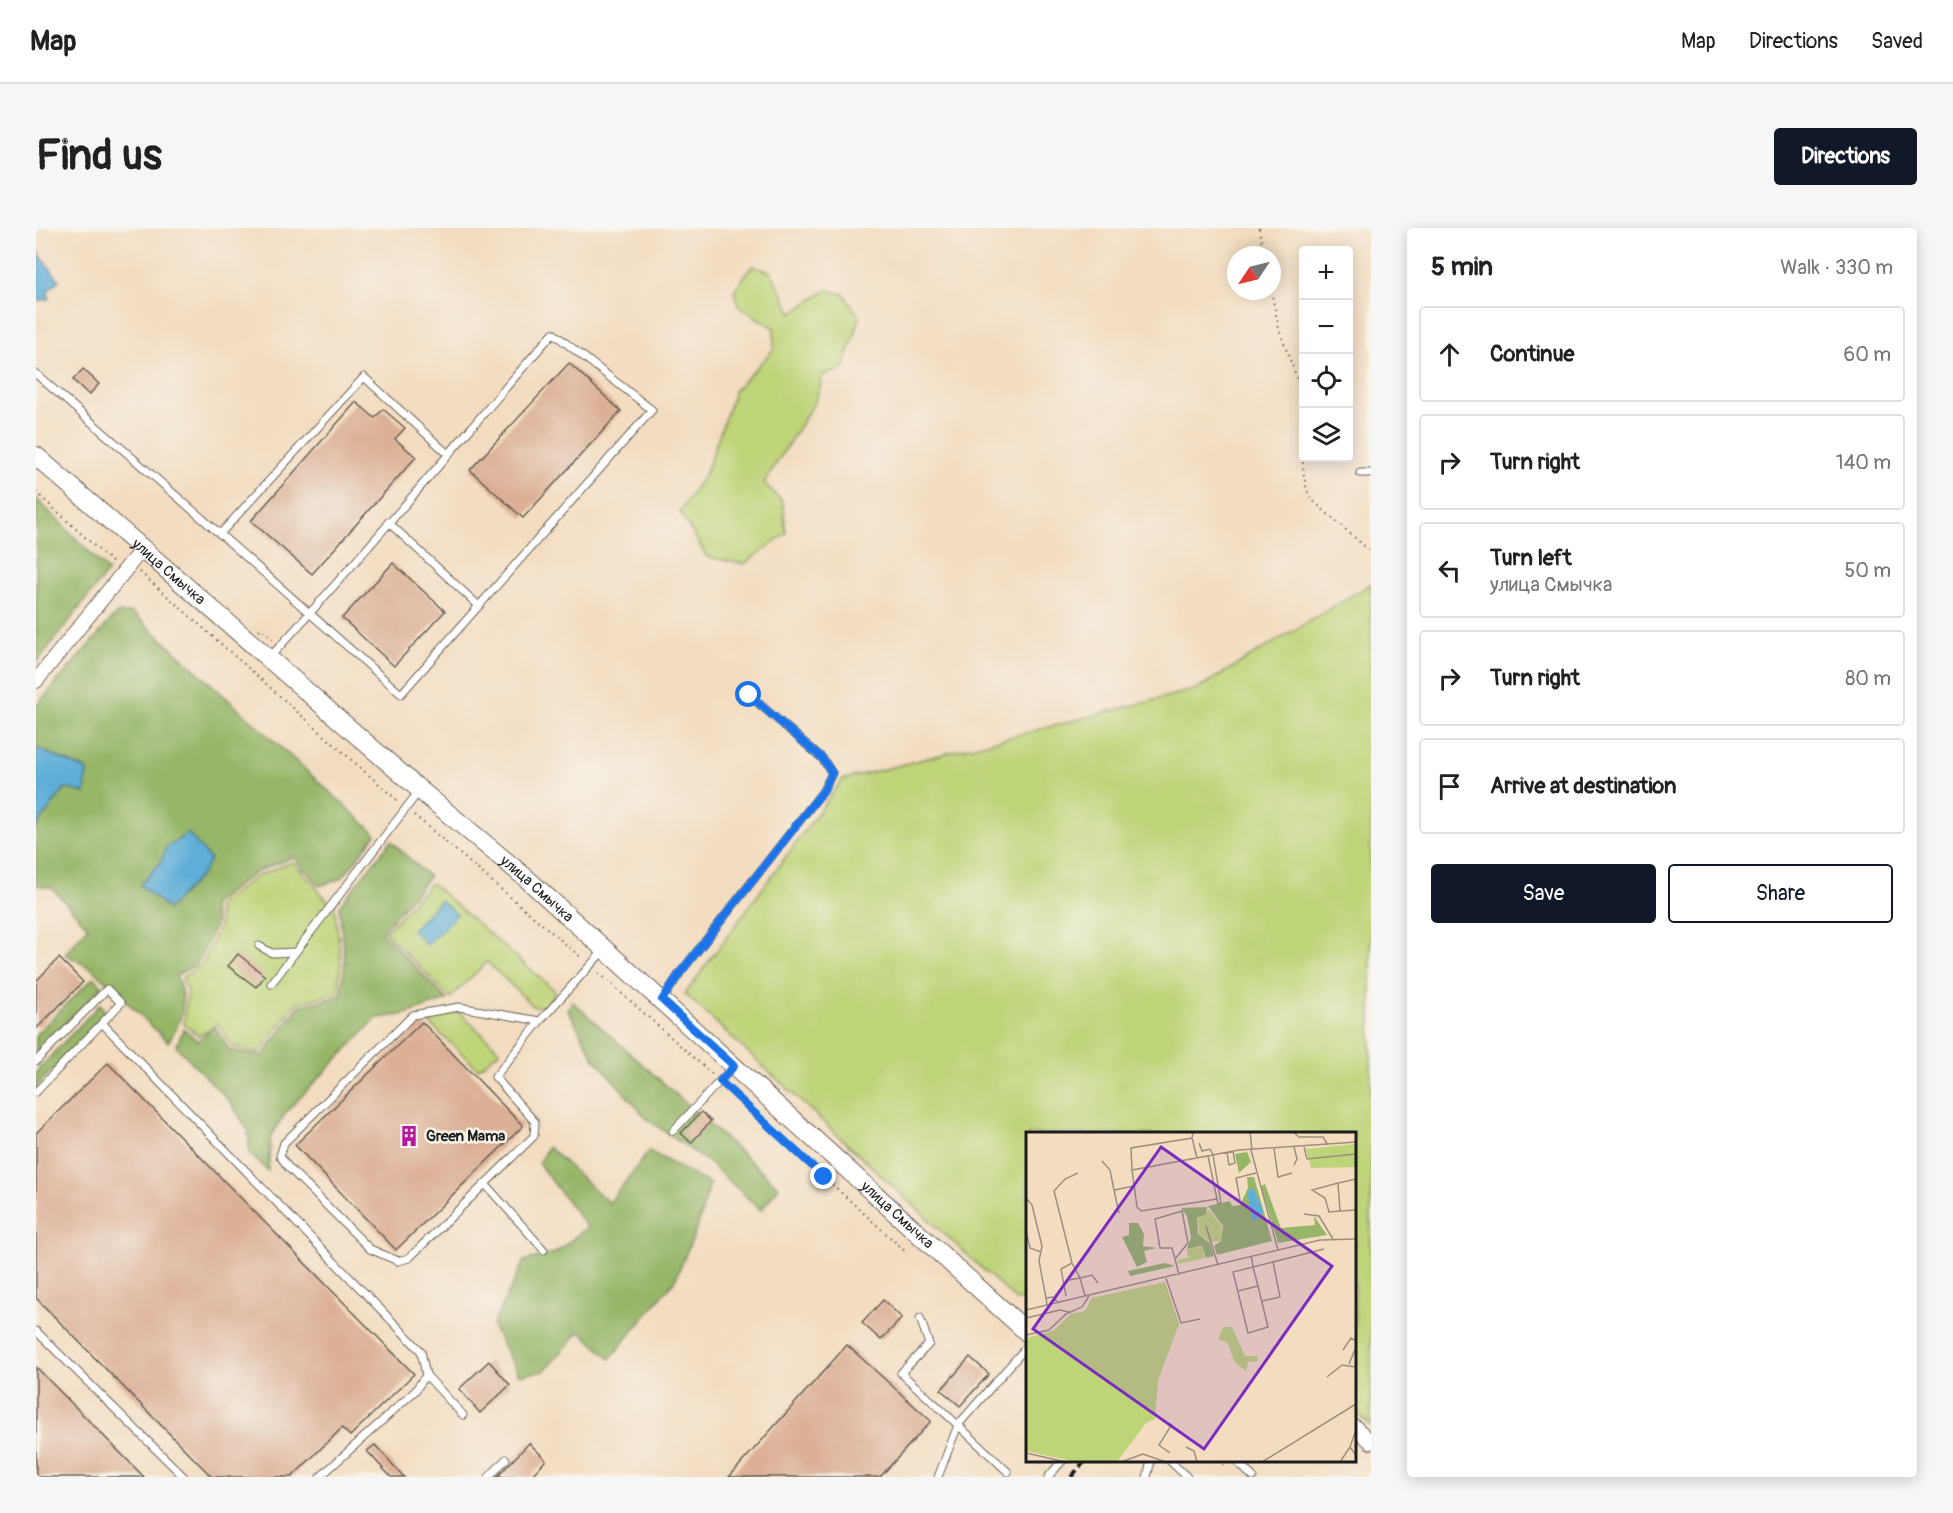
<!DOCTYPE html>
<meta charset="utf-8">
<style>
:root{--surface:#fff;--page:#f6f6f6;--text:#202124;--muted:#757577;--line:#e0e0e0;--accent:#111827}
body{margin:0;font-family:Pangolin,sans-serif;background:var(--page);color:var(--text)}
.controls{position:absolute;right:18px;top:18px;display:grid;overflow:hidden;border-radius:6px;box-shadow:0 3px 15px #0003}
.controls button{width:54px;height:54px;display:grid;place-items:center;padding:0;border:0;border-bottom:2px solid var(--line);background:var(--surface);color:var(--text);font:30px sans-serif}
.compass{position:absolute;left:1191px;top:18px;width:54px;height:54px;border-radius:50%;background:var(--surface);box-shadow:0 3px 15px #0003;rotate:235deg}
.stop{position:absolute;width:18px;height:18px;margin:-14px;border:4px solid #1a73e8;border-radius:50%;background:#fff}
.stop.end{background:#1a73e8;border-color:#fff;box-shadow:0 2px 6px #0008}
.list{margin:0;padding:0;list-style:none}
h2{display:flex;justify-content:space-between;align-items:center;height:78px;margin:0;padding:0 24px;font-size:26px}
h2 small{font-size:20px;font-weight:400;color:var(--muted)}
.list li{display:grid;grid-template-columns:39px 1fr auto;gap:18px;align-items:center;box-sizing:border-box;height:96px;margin:0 12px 12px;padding:0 12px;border:2px solid var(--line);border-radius:6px}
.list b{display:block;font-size:22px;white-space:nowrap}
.list p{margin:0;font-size:20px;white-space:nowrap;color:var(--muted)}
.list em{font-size:20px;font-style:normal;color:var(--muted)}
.actions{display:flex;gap:12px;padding:18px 24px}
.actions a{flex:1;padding:14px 0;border:2px solid var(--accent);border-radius:6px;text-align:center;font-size:21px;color:var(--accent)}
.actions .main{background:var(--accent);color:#fff}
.icon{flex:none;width:33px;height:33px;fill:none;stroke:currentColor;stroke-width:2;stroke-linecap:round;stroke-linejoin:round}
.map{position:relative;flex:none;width:1335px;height:1249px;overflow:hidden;border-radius:6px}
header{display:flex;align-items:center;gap:36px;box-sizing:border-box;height:84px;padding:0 30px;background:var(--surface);border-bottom:2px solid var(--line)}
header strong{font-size:28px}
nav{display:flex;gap:33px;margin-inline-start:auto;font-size:21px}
.intro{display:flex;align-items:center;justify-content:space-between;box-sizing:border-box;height:144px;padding:0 36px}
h1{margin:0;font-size:42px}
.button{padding:15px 27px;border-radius:6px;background:var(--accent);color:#fff;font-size:21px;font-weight:700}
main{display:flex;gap:36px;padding:0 36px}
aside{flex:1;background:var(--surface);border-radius:6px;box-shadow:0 3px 15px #0003}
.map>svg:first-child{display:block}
</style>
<header>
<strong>Map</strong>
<nav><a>Map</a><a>Directions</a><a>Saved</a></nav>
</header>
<div class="intro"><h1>Find us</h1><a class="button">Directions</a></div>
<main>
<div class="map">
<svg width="1335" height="1249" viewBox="0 0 1335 1249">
<rect width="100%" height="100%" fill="#f7f3e8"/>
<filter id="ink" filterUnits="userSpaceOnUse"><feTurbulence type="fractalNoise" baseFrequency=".0167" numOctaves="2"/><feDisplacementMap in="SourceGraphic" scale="12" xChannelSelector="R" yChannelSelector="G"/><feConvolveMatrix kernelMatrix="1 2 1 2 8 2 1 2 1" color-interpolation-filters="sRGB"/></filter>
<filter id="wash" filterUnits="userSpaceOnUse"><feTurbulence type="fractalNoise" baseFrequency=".008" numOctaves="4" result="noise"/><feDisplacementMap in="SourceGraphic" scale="24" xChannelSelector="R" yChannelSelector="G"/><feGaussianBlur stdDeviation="1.35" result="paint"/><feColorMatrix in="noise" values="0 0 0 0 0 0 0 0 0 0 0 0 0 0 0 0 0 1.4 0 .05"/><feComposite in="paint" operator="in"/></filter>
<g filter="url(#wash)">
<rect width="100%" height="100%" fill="#f3dcc0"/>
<g fill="#bed478" stroke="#6d784a" stroke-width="1.5">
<path d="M716,38L735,44L756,85L791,62L808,66L824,90L807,142L787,147L780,172L728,255L747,274L750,306L708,336L671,329L644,284L670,244L699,162L738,121V100L702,78L698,63Z"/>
<path d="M1335,356V1198L1319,1184L1318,906H992L991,1072H980L649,766L806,552L1161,461Z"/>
<path d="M257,634L299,681L305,732L302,765L260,775L223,825L195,818L182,795L163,808L148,796L151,763L146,749L165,739L184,696L181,678L221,648Z"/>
<path d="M395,655L519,763L509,778L498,779L451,734L414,770L349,704Z"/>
<path d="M423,784L464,823L442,841L388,790Z"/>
</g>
<g fill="#96b668" stroke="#596942" stroke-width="1.5" fill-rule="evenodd">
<path d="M0,270L72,343L0,435Z"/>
<path d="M81,385H97L340,606L306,650L283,658L257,629L220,644L176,677L180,695L161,737L140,747C151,773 148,791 132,814L58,742L29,726L52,699L16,660L0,657V599L29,560L51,542L0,520V478ZM125,634L132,681L104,657Z"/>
<path d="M355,613L393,649L345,704L411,772L366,787L341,790L251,883L235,908L232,943L214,926L212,902L195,875L140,818L148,801L162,813L179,798L193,822L226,828L263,778L305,768L309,734L303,678Z"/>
<path d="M58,749L66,758L0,826V806Z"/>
<path d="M536,773L743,959L725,982L673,935L611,891L559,831L532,782Z"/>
<path d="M64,776L70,785L0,859V844Z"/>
<path d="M512,919L573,975L613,923L674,956L662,997L639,1052L574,1131L544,1103L508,1143L483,1147L456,1098L488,1033L519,1025L551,999L502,935Z"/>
</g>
<g fill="#5eaed8" stroke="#3d657a" stroke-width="1.5">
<path d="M0,22L23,52L12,63L13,71L0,73Z"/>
<path d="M0,520L51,542L49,565L29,560L0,599Z"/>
<path d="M152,605L174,631L167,645L132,681L104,657L125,634L130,620Z"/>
<path d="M404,672L421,686L391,717L376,702Z"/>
</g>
<g id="blocks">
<g fill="#dcb096">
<path d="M533,135L585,183L487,290L434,242Z"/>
<path d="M47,141L63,156L53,167L37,152Z"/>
<path d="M320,174L339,190L347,181L369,200L359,211L380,229L276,346L215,293Z"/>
<path d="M357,335L409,383L358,438L306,390Z"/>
<path d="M202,726L229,748L220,759L192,738Z"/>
<path d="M23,730L47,754L0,801V753Z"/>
<path d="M386,794L487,898L360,1022L259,917Z"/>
<path d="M72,835L378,1146L314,1208L306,1200L256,1249H176L0,1070V905Z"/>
<path d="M665,884L675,893L655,915L645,905Z"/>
<path d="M847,1072L866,1090L845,1112L826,1095Z"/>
<path d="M811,1117L895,1193L844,1249H693Z"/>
<path d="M934,1129L953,1146L924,1178L905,1162Z"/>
<path d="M453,1133L474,1157L444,1185L423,1161Z"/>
<path d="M0,1139L108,1249H0Z"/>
<path d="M493,1215L510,1232L494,1249H461Z"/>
<path d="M339,1217L368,1249H355L331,1223Z"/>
</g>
</g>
</g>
<g filter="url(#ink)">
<use href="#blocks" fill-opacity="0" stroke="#675f55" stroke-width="1.5"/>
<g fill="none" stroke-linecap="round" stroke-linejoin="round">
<defs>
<g id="service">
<path d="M0,146L184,306"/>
<path d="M1324,245H1335"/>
<path d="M352,294L443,378"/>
<path d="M234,429C331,324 423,213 517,105L616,182L365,466L184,306L328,149L412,226"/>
<path d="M223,718L236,725L259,724"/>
<path d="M235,756L384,562"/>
<path d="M626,772L644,745L787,563L796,545L786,530L713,467"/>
<path d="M504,793L459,849L499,894L498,908L373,1030L362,1033L334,1021L252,939L244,928L248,915L377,787L423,779L504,793L569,721"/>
<path d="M66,795L385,1123L390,1147L379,1163L284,1249"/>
<path d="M0,833L71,761L85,775L0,864"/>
<path d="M637,903L696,840"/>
<path d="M449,956L508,1022"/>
<path d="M884,1090L893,1116L865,1145L922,1197L992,1117"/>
<path d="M0,1103L148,1249"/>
<path d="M390,1147L427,1187"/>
<path d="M1133,1232L1151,1249"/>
<path d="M1199,1232L1217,1249"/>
<path d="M453,1249L470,1231"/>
<path d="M902,1249L922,1197L972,1244"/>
<path d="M1012,1249L1027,1232"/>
<path d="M1111,1249L1115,1232"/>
</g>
<g id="minor">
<path d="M0,453L106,321"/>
<path d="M1318,1198L1335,1214"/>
</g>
<g id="tertiary">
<path id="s1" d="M0,228L384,562L490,650L992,1105"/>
</g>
</defs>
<use href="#service" stroke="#675f55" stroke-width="9"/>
<use href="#minor" stroke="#675f55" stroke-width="16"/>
<use href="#tertiary" stroke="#675f55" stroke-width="20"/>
<g stroke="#675f55" stroke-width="2" stroke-dasharray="1.5 4.5" stroke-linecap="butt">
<path d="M1223,0L1228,27"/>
<path d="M1235,63L1243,101L1265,162L1268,177"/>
<path d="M1268,198C1267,222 1264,250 1275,271L1335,324"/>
<path d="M0,264L78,336"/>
<path d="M104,344L362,573"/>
<path d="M223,402L225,400L237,411"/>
<path d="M378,587L547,731"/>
<path d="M563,745L677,847"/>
<path d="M690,859L869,1023"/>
<path d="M1183,1232L1190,1239"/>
</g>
<use href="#service" stroke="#fff" stroke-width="7"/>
<use href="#minor" stroke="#fff" stroke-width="14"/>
<use href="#tertiary" stroke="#fff" stroke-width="18"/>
<path stroke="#1c1c1c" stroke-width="4" stroke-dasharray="9 4.5" stroke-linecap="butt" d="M1035,1249L1050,1232"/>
</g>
</g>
<g fill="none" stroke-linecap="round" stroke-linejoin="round" filter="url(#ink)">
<path stroke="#1a73e8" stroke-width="8" d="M713,467L786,530L796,545L787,563L644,745L626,772L698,838L684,853L788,949"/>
</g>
<defs>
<symbol id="building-bare" viewBox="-9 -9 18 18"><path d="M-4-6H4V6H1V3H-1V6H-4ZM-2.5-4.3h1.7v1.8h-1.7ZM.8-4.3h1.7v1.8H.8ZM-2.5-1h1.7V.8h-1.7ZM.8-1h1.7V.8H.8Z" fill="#b5179e" stroke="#f7f3e8" stroke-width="2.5" paint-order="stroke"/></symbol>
</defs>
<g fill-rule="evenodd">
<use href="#building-bare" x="358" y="893" width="30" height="30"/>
</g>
<g text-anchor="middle" stroke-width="5" stroke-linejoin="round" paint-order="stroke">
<g font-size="15" fill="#1c1c1c" stroke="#f7f3e8">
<text dy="5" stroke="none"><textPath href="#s1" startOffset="176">улица Смычка</textPath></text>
<text dy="5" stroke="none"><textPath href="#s1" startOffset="662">улица Смычка</textPath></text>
<text dy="5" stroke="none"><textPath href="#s1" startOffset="1148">улица Смычка</textPath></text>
</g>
<g font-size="15" font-weight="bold" fill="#1c1c1c" stroke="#f7f3e8" text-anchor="start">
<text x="390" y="913">Green Mama</text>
</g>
</g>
<g transform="translate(990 904)">
<rect width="330" height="330" fill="#f3dcc0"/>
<path d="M330,12V35L285,36L280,17ZM183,78L196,94L195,109L184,110L173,102L172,86ZM176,115L179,126L152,132V128L162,126L161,117ZM139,150L153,192L132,249L129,287L120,291L91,330H50L0,319V206L27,199L45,182L59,179L66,166ZM197,195H206L219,224H231L232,229L222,230L220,239L209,231L201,210L192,208Z" fill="#bed478"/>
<path d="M221,20L225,30L213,41L209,22ZM221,45H228L246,109L191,123L188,114L195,109L197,94L182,74L204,69L206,74L214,73L222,56ZM239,52L255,96L289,93L288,84L301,103L252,111L235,54ZM181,75L180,82L171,86L172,102L184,111L188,124L180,126L176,114L161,117L165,105L161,84L155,76ZM103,91H112L118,102L117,114L131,116L118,119L121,130L111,135L96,105L103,103ZM139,131L149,134L104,144L102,139Z" fill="#96b668"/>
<path d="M227,56L237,78L236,84L227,89L221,60Z" fill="#5eaed8"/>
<path fill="none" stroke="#9d8f7e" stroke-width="1.5" d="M167,0L166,6L105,16L106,38L213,18L330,10M224,0L226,18M267,0L273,5H297L302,13M166,6L171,26M173,11L176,19L184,17L187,23L195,71L192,72L182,24M278,15L281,27L330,22M248,16L252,45L266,41M225,18L252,118M201,20L203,33L209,31L207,19M76,29L84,38L88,58L108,54M268,33L271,27L268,15M106,38L111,75L115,79L191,67M330,47L312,51L314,79L330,78M312,51L286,58L299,66L303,80L314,79M88,58L93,81M0,66L6,73L16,114L13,129L20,166M214,68L210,46L230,41M278,82L293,84L307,107M180,94L192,133M0,99L4,116L15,120M225,125L226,128L227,135L232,154L242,195L222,201L207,140L247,130L254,165L236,169M149,127L146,116H134L129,87L156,79L162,111L149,127L153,143M247,130L298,117M140,146L155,191L174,187M43,148L54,146L46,131L28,59L39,47L52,41M212,159L232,154M40,164L35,137L46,131M59,164L54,146L66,143L72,151M21,173L20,166L27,165L32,171M0,178L294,108L330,107M0,186L34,178L43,180M0,203L23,198L40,182L56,175L63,164M317,218L325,206L330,209M323,232L330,215M301,245L316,233L330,235M330,298L324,315L330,323M160,315L168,319L171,330M0,321L40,330M144,321L133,313L146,292M95,330L117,322L140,330M236,330L330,272M314,330L324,315"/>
<path fill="#7b2cbf" fill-opacity="0.15" stroke="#7b2cbf" stroke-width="3" d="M135,15L306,134L178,317L7,197Z"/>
<rect width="330" height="330" fill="none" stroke="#1c1c1c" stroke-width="3"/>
</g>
</svg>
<div class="controls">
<button>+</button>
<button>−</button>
<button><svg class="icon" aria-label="locate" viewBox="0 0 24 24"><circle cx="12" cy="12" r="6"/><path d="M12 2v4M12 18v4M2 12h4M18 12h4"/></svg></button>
<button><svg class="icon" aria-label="layers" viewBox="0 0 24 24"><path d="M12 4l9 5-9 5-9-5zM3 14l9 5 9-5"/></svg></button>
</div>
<svg class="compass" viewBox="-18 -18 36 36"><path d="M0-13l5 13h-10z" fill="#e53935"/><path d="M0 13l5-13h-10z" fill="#757577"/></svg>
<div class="stop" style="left:713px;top:467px"></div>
<div class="stop end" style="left:788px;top:949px"></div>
</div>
<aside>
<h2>5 min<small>Walk · 330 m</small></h2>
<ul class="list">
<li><svg class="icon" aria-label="ahead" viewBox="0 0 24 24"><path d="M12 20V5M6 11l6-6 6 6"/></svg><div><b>Continue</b></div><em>60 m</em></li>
<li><svg class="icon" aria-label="right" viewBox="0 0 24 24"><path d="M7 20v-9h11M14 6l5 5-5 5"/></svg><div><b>Turn right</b></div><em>140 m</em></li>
<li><svg class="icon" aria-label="left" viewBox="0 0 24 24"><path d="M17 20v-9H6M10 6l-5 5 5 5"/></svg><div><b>Turn left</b><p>улица Смычка</p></div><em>50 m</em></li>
<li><svg class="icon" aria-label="right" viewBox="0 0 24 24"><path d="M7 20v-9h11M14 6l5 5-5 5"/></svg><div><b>Turn right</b></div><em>80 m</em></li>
<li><svg class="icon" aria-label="arrive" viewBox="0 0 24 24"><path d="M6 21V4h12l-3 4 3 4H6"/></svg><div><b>Arrive at destination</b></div></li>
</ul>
<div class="actions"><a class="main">Save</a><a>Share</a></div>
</aside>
</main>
